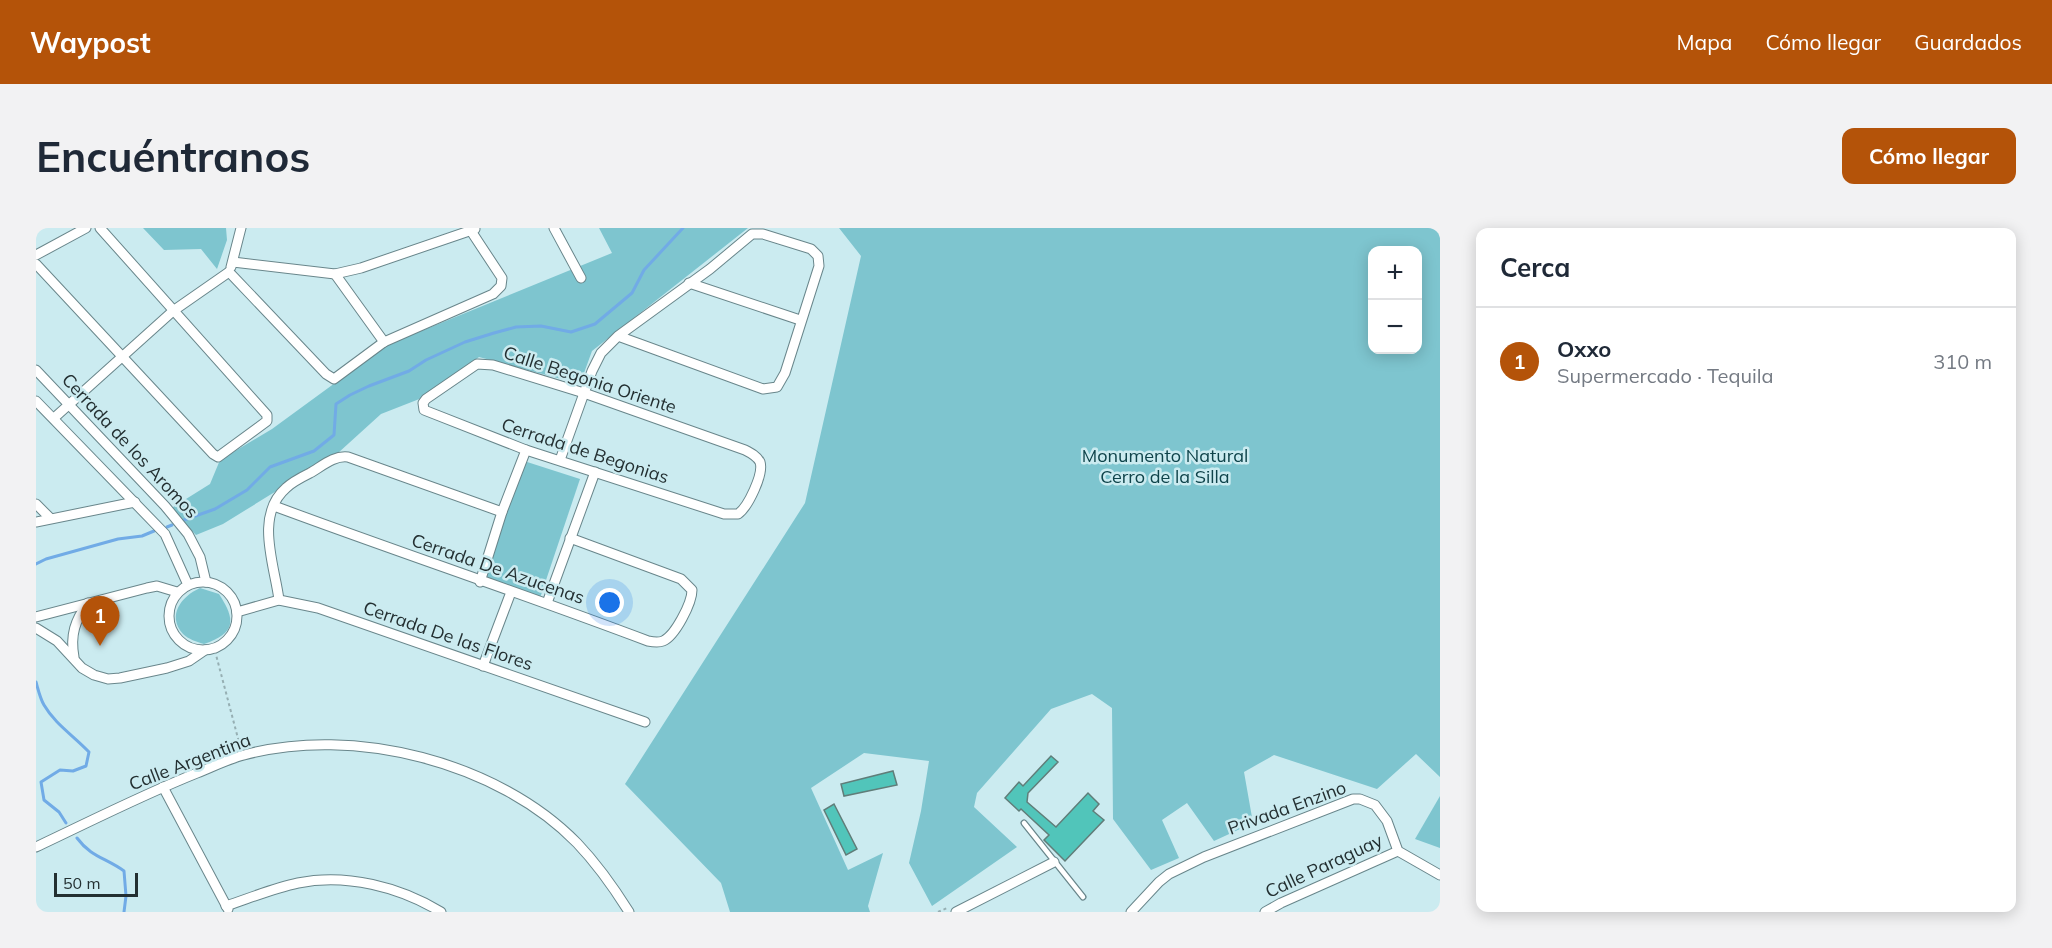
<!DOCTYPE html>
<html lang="es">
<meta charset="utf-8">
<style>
:root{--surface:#fff;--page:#f2f2f3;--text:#1f2937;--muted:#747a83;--line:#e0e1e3;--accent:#b45309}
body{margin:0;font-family:Mulish,sans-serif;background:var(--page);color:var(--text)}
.controls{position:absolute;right:18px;top:18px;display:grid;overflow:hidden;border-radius:12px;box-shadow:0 3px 15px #0003}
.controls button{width:54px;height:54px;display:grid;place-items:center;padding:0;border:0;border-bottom:2px solid var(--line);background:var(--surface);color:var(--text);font:30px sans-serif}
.scale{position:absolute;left:18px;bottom:15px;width:84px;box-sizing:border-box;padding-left:6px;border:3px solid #232f31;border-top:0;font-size:16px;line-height:21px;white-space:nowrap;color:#232f31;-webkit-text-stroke:4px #cbebf0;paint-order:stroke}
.you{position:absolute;left:574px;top:375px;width:21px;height:21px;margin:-15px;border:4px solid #fff;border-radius:50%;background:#1a73e8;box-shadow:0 0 0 9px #1a73e833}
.badge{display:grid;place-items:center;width:39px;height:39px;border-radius:50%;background:var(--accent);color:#fff;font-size:20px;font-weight:700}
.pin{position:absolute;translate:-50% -50px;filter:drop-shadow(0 2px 3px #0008)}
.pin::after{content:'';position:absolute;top:32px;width:21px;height:18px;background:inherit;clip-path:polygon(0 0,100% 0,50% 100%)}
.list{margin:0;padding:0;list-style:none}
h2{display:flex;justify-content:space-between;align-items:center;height:78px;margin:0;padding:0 24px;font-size:26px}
h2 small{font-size:20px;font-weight:400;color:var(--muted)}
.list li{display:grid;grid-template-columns:39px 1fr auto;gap:18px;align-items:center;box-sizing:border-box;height:108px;padding:0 24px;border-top:2px solid var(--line)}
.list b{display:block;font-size:22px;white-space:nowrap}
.list p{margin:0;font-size:20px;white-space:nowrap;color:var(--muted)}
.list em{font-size:20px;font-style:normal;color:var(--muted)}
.map{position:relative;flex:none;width:1404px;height:684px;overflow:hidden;border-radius:12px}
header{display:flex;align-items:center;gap:36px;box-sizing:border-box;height:84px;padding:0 30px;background:var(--accent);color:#fff}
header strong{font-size:28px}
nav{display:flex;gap:33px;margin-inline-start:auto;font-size:21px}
.intro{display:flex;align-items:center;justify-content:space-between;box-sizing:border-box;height:144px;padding:0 36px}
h1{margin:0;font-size:42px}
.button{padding:15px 27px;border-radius:12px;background:var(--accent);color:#fff;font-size:21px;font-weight:700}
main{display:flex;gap:36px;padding:0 36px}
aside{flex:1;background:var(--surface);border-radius:12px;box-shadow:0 3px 15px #0003}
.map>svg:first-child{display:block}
</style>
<header>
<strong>Waypost</strong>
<nav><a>Mapa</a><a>Cómo llegar</a><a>Guardados</a></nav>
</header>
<div class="intro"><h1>Encuéntranos</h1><a class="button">Cómo llegar</a></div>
<main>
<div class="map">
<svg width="1404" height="684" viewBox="0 0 1404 684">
<rect width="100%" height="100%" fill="#cbebf0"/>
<g fill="#7ec5cf" fill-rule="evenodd">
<path d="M107,0H190L191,12L181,41L165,21L128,22Z"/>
<path d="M563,0H712L556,123L544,156L443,129L391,168L345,186L302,225L187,296L160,307L134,281L174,256L184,232L236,201L351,117L576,25Z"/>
<path d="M803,0H1404V549L1380,526L1341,561L1238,527L1208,544L1217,595L1178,613L1151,575L1126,592L1143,630L1115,642L1077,591L1076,480L1056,466L1015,481L941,565L938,579L981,619L896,678L873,635L885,583L893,533L828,525L775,560L812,642L847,625L832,678L834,684H694L685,655L589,556L769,275L825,28ZM1336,22H1382V122H1336Z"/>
<path d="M488,233L544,251L504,370L449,351Z"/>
<path d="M164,360L183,366C200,392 200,405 168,416C161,414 152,411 147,406C130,387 146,368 164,360Z"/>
<path d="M1404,568V620L1379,611Z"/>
</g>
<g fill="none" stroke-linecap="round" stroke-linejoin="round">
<g stroke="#71abe6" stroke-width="3">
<path d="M0,3L4,0"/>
<path d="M148,292L179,281L211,262L234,239L278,223L298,207L300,176L314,167L333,158L373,143L390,132L429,114L458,105L480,99L505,98L535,104L559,96L596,65L608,42L647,0"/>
<path d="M131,299L136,297"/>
<path d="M0,336L10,331L82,311L106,308L118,303"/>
<path d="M0,454C2,461 4,470 8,477C19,496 38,508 53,524L50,538L37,543L24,542L5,554L8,572L23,584L30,595"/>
<path d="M41,610C55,629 70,630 88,643L90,668L88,684"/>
</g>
</g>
<g fill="#51c5ba" stroke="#607d79" stroke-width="1.5">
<path d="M1015,528L1022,534L992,565L991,574L1020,599L1052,565L1063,576L1057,583L1068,592L1029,633L1008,612L1013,607L985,581L983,583L969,570L983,554L987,558Z"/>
<path d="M857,543L861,557L808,568L805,556Z"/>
<path d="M798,576L821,621L810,627L788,582Z"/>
</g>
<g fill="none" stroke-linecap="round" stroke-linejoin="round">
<defs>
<path id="service" d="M988,595L1047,669"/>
<g id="minor">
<path d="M518,0L545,50"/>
<path d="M0,27L50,0"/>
<path d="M197,34L299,46L325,40L439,1"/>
<path d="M0,36L177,226L182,229L231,193V187L64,0"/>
<path d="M195,39L205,0"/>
<path d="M193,44L290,146L298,151L348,114L457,66L465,58L466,50L435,3"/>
<path d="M299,46L348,114"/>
<path d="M653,55L764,92"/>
<path d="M441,136L457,137L548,165L709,222C715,225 721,228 724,234C728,246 712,279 702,286H688L490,222L388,182L387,175L390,171Z"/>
<path d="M0,142L129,278L152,306L164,329L170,354"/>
<path d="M0,173L129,306L152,357"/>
<path d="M18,190L137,83L193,44"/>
<path d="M524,232L556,143L565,125L582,108L674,41L716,6H727L775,21L782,28L783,38L749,145L741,159L727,161L582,108"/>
<path d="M0,276L14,290"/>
<path d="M238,278C362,324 488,366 612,413C617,414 622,415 627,413C639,408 656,375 656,362L645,351L534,310"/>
<path d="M0,294L99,274"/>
<path d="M444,354L466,284L490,222"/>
<circle cx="167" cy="388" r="34"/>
<path d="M243,372C239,338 218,288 250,260C256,254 266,249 274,245C285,239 298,227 312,229L466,284"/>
<path d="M511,375L559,244"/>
<path d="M201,384L243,372L282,380L609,494"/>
<path d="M0,389L111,360L121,358L141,364"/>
<path d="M0,400L21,413L46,440L58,447L72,451L84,450L131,440L153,433L169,422"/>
<path d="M38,429C34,407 39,392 52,375"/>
<path d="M447,438L475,364"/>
<path d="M127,559L192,681"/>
<path d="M0,619C53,594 106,567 161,545C176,539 192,531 208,527C317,497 462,534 541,615C561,636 578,660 593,684"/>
<path d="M190,678C214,670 238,660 262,655C310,645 364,659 405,684"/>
<path d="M920,684L1018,634"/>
<path d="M1095,684L1123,654L1133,646L1168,629L1317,571H1324L1339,577L1351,593L1362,623L1404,647"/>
<path d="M1229,684L1245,675L1362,623"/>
</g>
</defs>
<use href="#service" stroke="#69868b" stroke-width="7"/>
<use href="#minor" stroke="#69868b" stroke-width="11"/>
<g stroke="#96afb3" stroke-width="2" stroke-dasharray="3 3" stroke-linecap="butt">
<path d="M179,423L204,518"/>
<path d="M902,684L911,680"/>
</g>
<use href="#service" stroke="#fff" stroke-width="4.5"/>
<use href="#minor" stroke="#fff" stroke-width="9"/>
</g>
<g text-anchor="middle" stroke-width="5" stroke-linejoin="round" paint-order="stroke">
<g font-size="18" fill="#232f31" stroke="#cbebf0">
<text transform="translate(554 152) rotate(18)" y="6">Calle Begonia Oriente</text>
<text transform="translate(94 218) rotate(47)" y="6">Cerrada de los Aromos</text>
<text transform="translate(549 223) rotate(18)" y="6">Cerrada de Begonias</text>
<text transform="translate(462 341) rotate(19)" y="6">Cerrada De Azucenas</text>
<text transform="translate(412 408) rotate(19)" y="6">Cerrada De las Flores</text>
<text transform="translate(154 534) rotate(-21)" y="6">Calle Argentina</text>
<text transform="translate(1251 580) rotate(-20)" y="6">Privada Enzino</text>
<text transform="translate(1288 638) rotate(-25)" y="6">Calle Paraguay</text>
</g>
<g font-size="18" fill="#0e434a" stroke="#cbebf0">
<text x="1129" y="234">Monumento Natural<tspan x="1129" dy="21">Cerro de la Silla</tspan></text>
</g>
</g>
</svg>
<div class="controls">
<button>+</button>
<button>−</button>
</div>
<div class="scale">50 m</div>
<div class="you"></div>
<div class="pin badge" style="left:64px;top:418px">1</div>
</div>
<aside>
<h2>Cerca<small></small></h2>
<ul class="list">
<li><span class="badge">1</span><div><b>Oxxo</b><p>Supermercado · Tequila</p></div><em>310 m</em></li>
</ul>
</aside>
</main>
